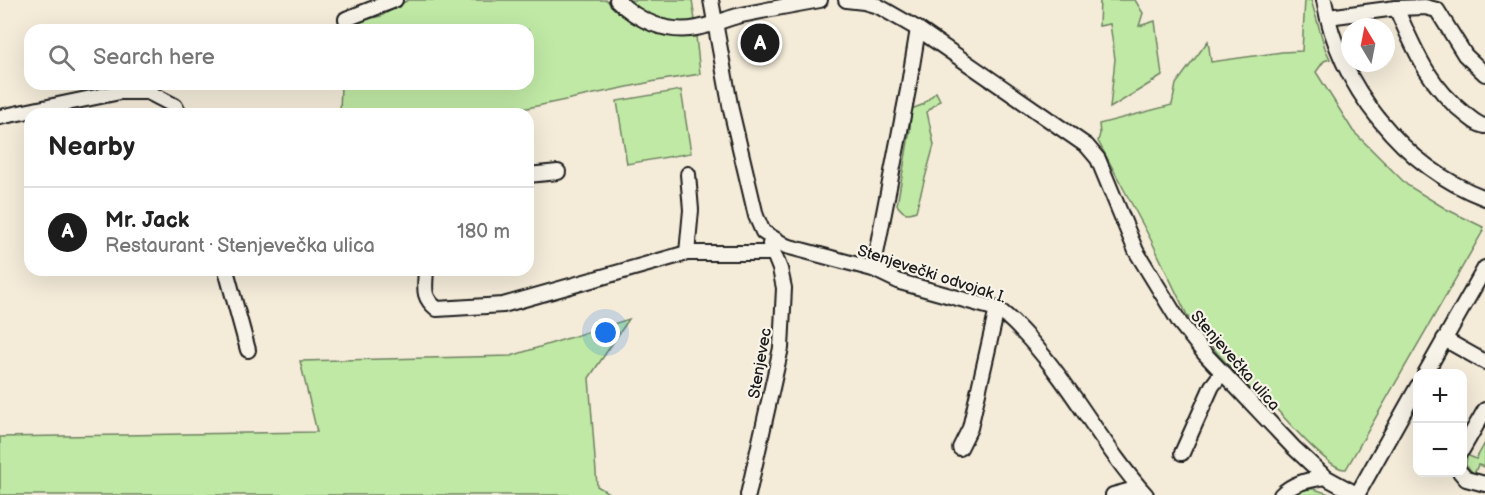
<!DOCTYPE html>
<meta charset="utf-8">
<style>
:root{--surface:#fff;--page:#f2f2f2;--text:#222;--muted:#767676;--line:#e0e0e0;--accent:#1c1c1c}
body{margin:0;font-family:"Balsamiq Sans",sans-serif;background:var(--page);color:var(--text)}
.controls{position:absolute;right:18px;bottom:18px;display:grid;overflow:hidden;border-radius:12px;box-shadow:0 6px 24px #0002}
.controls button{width:54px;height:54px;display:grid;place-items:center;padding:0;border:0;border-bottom:2px solid var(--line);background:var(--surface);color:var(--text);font:30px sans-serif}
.compass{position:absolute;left:1341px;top:18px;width:54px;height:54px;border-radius:50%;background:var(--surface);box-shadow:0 6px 24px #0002;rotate:350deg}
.you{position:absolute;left:606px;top:333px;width:21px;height:21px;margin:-15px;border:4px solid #fff;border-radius:50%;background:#1a73e8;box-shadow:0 0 0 9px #1a73e833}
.badge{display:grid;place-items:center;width:39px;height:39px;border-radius:50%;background:var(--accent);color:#fff;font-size:20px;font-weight:700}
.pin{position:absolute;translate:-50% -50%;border:3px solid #fff;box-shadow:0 2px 6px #0006}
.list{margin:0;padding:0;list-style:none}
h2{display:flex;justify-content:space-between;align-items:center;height:78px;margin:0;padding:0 24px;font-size:26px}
h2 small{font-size:20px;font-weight:400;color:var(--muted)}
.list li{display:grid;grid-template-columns:39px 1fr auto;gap:18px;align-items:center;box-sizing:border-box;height:90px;padding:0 24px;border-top:2px solid var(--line)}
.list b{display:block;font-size:22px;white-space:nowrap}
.list p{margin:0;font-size:20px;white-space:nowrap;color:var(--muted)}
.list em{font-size:20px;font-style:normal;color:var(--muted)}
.icon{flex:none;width:33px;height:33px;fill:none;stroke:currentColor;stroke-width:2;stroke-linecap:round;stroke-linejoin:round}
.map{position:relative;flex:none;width:1485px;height:495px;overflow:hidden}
.search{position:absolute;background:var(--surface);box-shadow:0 6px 24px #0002;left:24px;top:24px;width:510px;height:66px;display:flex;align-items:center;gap:15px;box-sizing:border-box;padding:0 21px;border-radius:18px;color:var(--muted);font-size:22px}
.panel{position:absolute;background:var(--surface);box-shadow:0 6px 24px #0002;left:24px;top:108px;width:510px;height:168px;border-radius:18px}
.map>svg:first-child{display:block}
</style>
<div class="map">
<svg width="1485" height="495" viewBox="0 0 1485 495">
<rect width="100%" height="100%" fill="#f4ebd9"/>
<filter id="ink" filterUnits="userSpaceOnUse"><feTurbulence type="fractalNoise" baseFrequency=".0167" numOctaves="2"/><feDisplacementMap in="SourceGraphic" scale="12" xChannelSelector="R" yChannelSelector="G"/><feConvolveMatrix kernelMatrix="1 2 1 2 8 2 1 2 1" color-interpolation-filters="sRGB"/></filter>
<g filter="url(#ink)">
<g fill="#c0e9a5" stroke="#6e8260" stroke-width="1.5">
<path d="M408,0H607C629,27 661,38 696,36L700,74L656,81L499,114H340L341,84H528V30H346L350,23L381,16Z"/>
<path d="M626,0H692L695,20C671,30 644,14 626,0Z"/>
<path d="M1100,0H1135L1143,13L1139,26L1155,21L1162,76L1110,108L1115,59L1110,24L1099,26Z"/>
<path d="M1305,0H1311L1325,48L1330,59L1324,61L1316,72L1353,131L1407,185L1446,209L1483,227V231L1346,469C1329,472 1276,408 1263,394L1258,397L1218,354L1188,317L1151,240L1098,141L1100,134L1099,124L1172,105L1176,84L1208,41L1211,62L1282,52L1302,51Z"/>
<path d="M681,90L691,153L627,164L617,101Z"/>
<path d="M936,92L940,100L927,112L934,145L916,211C906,215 903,213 897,205L910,130L911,109L922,105Z"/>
<path d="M629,319L589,378L597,486L612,495H0V437L317,432L300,361L511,356Z"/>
<path d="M1485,443V467L1478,465L1474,474L1466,465L1467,455L1476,459Z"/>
<path d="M1302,489H1314L1332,495H1289Z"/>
</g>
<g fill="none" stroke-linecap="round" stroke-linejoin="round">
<defs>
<g id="minor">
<path d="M617,0C638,21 667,34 697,28C711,25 724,20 737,16C765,10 792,5 820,0"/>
<path d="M711,0L731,110L756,216L763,232L786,246L873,269L900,282L997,309C1010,317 1020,329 1030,340C1073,388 1103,447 1146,495"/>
<path d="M846,0L864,2L878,6L918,29L1087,146L1098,159L1136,251L1180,323L1204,353L1293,447L1325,477L1358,495"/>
<path d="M1324,0C1339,86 1403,167 1485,198"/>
<path d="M1396,8C1415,50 1428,85 1465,114C1472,119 1477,125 1485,126"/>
<path d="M1328,17L1396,8L1425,7L1437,10L1465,55L1485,74"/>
<path d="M346,19L395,0"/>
<path d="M0,117L120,92H148L175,106L179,114"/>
<path d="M528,175L558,172"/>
<path d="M687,253L691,210L688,174"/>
<path d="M873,269L908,90L918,29"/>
<path d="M226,270L248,350"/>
<path d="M426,270C425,289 422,297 437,309L503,305L687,253H772"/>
<path d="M1444,339L1485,362"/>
<path d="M1425,374L1485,268"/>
<path d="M960,448L970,428L997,309"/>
<path d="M1462,450L1485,410"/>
<path d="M1182,453L1212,386L1222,373"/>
<path d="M1460,472L1466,479L1485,484"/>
<path d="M748,495L781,348L784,288L780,269L770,244"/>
<path d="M1113,495L1139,488"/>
<path d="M1281,495C1292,483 1309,480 1325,477"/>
<path d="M1357,495L1418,386"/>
</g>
</defs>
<use href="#minor" stroke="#1c1c1c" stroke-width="18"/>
<use href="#minor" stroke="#f7f3e8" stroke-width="14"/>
</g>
</g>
<g text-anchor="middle" stroke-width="4.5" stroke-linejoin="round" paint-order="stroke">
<g font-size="16" fill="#1c1c1c" stroke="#f7f3e8">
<text transform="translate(932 273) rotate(18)" y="6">Stenjevečki odvojak I.</text>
<text transform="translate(1236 360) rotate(49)" y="6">Stenjevečka ulica</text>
<text transform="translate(759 363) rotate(-80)" y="6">Stenjevec</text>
</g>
</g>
</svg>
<div class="controls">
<button>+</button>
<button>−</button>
</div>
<svg class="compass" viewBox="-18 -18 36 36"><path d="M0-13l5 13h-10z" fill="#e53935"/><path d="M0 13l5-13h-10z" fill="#767676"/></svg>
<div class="you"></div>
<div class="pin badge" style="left:760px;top:43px">A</div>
<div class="search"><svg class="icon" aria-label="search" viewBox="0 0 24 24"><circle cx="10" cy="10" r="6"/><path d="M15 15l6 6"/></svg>Search here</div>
<section class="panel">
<h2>Nearby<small></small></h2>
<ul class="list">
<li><span class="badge">A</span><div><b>Mr. Jack</b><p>Restaurant · Stenjevečka ulica</p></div><em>180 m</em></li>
</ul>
</section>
</div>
